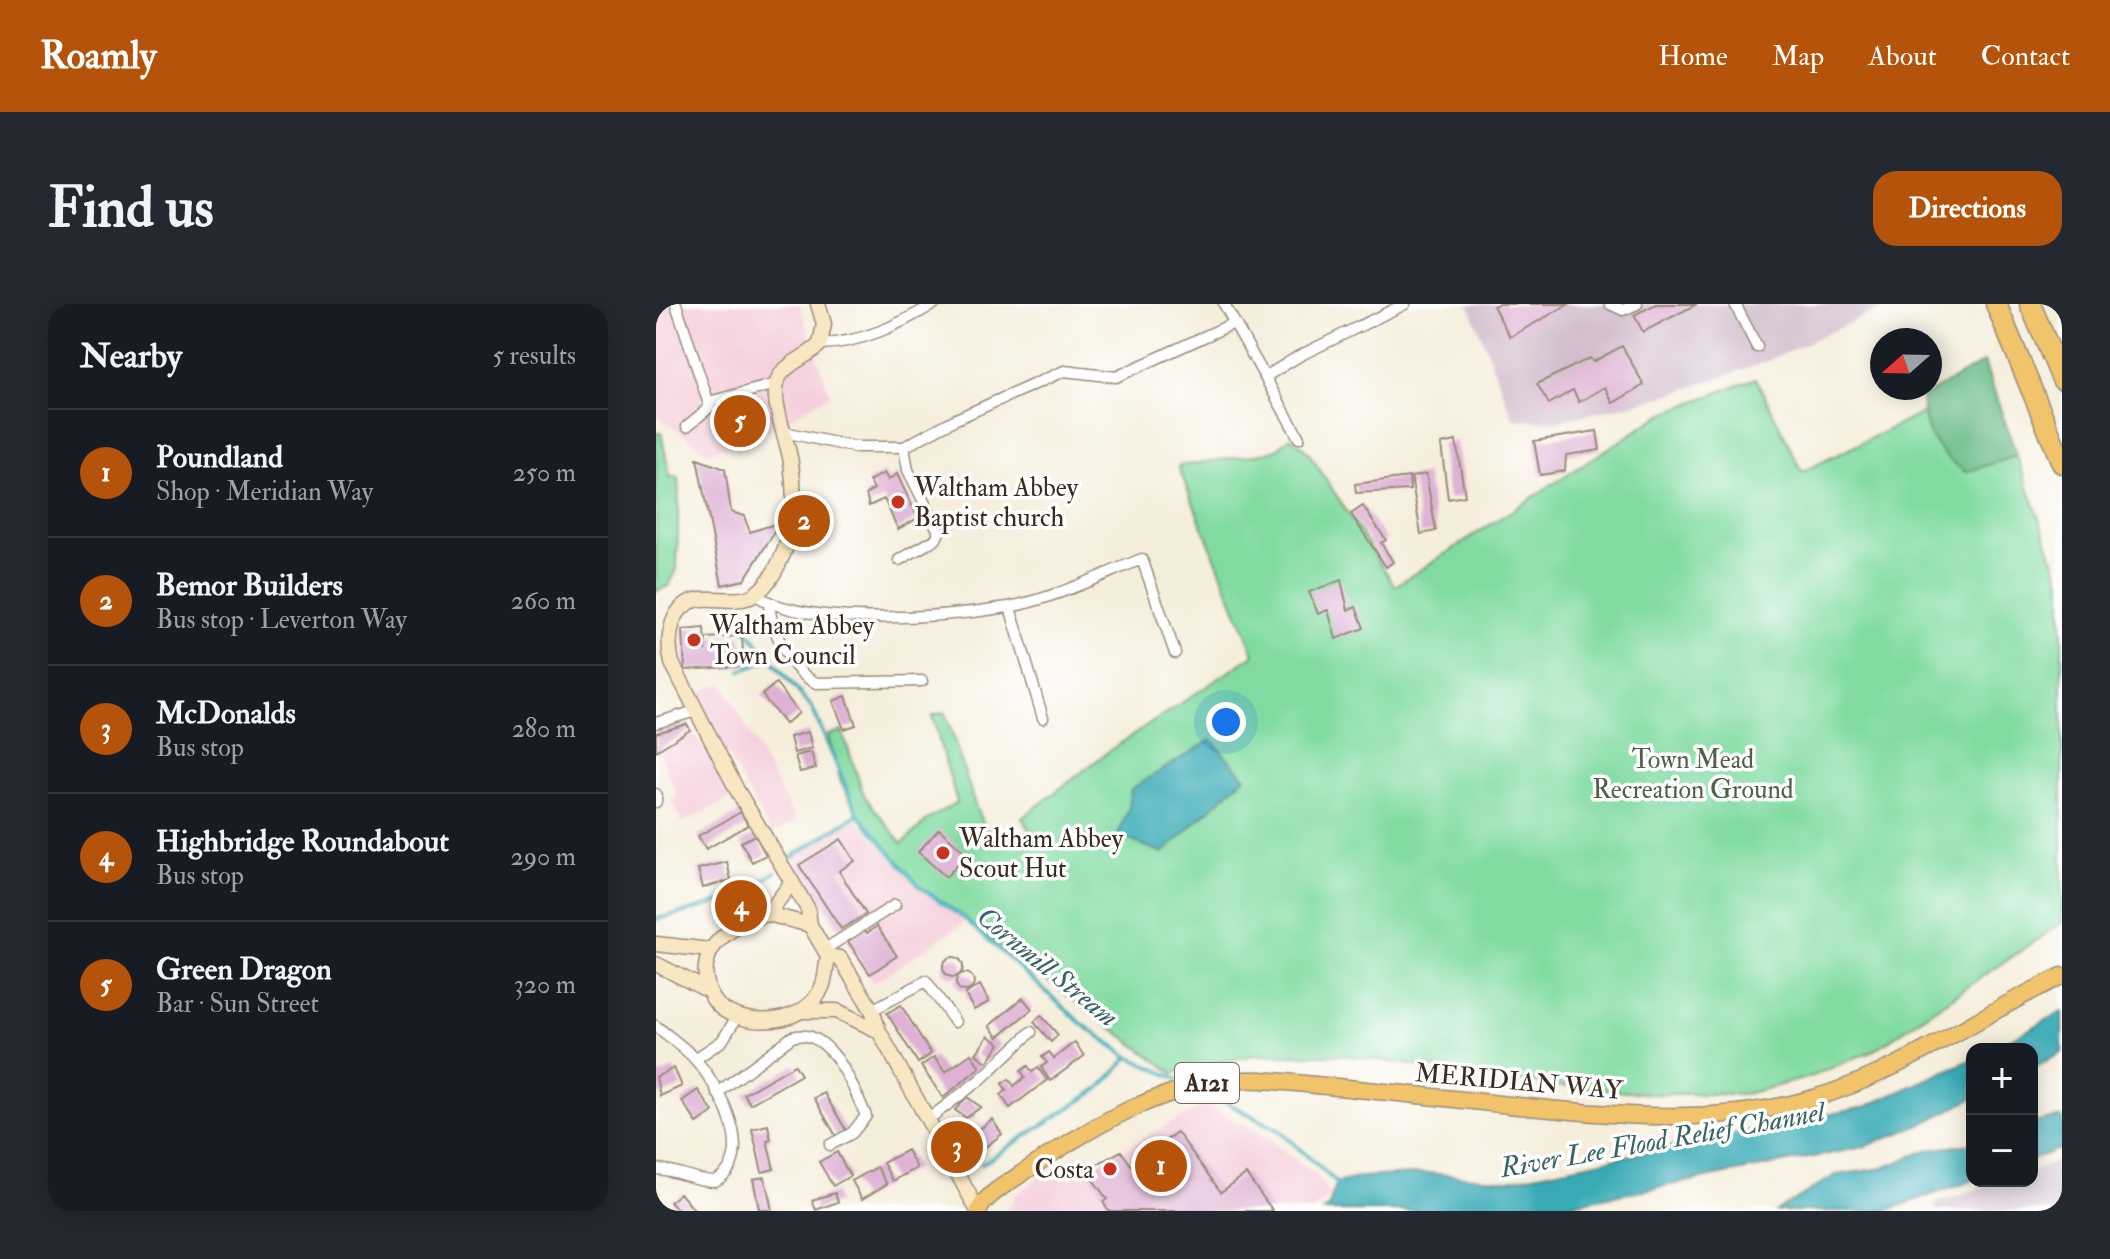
<!DOCTYPE html>
<meta charset="utf-8">
<style>
:root{--surface:#171b24;--page:#242831;--text:#f1f3f6;--muted:#9ea1a6;--line:#363941;--accent:#b45309}
body{margin:0;font-family:"IM FELL Double Pica",serif;background:var(--page);color:var(--text)}
.controls{position:absolute;right:24px;bottom:24px;display:grid;overflow:hidden;border-radius:16px;box-shadow:0 4px 20px #0003}
.controls button{width:72px;height:72px;display:grid;place-items:center;padding:0;border:0;border-bottom:2px solid var(--line);background:var(--surface);color:var(--text);font:40px sans-serif}
.compass{position:absolute;left:1214px;top:24px;width:72px;height:72px;border-radius:50%;background:var(--surface);box-shadow:0 4px 20px #0003;rotate:250deg}
.you{position:absolute;left:570px;top:418px;width:28px;height:28px;margin:-20px;border:6px solid #fff;border-radius:50%;background:#1a73e8;box-shadow:0 0 0 12px #1a73e833}
.badge{display:grid;place-items:center;width:52px;height:52px;border-radius:50%;background:var(--accent);color:#fff;font-size:26px;font-weight:700}
.pin{position:absolute;translate:-50% -50%;border:4px solid #fff;box-shadow:0 2px 8px #0006}
.list{margin:0;padding:0;list-style:none}
h2{display:flex;justify-content:space-between;align-items:center;height:104px;margin:0;padding:0 32px;font-size:34px}
h2 small{font-size:26px;font-weight:400;color:var(--muted)}
.list li{display:grid;grid-template-columns:52px 1fr auto;gap:24px;align-items:center;box-sizing:border-box;height:128px;padding:0 32px;border-top:2px solid var(--line)}
.list b{display:block;font-size:30px;white-space:nowrap}
.list p{margin:0;font-size:26px;white-space:nowrap;color:var(--muted)}
.list em{font-size:26px;font-style:normal;color:var(--muted)}
.map{position:relative;flex:none;width:1406px;height:907px;overflow:hidden;border-radius:24px}
header{display:flex;align-items:center;gap:48px;box-sizing:border-box;height:112px;padding:0 40px;background:var(--accent);color:#fff}
header strong{font-size:38px}
nav{display:flex;gap:44px;margin-inline-start:auto;font-size:28px}
.intro{display:flex;align-items:center;justify-content:space-between;box-sizing:border-box;height:192px;padding:0 48px}
h1{margin:0;font-size:56px}
.button{padding:20px 36px;border-radius:24px;background:var(--accent);color:#fff;font-size:28px;font-weight:700}
main{display:flex;gap:48px;padding:0 48px}
aside{flex:1;background:var(--surface);border-radius:24px;box-shadow:0 4px 20px #0003}
.map>svg:first-child{display:block}
</style>
<header>
<strong>Roamly</strong>
<nav><a>Home</a><a>Map</a><a>About</a><a>Contact</a></nav>
</header>
<div class="intro"><h1>Find us</h1><a class="button">Directions</a></div>
<main>
<aside>
<h2>Nearby<small>5 results</small></h2>
<ul class="list">
<li><span class="badge">1</span><div><b>Poundland</b><p>Shop · Meridian Way</p></div><em>250 m</em></li>
<li><span class="badge">2</span><div><b>Bemor Builders</b><p>Bus stop · Leverton Way</p></div><em>260 m</em></li>
<li><span class="badge">3</span><div><b>McDonalds</b><p>Bus stop</p></div><em>280 m</em></li>
<li><span class="badge">4</span><div><b>Highbridge Roundabout</b><p>Bus stop</p></div><em>290 m</em></li>
<li><span class="badge">5</span><div><b>Green Dragon</b><p>Bar · Sun Street</p></div><em>320 m</em></li>
</ul>
</aside>
<div class="map">
<svg width="1406" height="907" viewBox="0 0 1406 907">
<rect width="100%" height="100%" fill="#fff"/>
<filter id="ink" filterUnits="userSpaceOnUse"><feTurbulence type="fractalNoise" baseFrequency=".0125" numOctaves="2"/><feDisplacementMap in="SourceGraphic" scale="16" xChannelSelector="R" yChannelSelector="G"/><feConvolveMatrix kernelMatrix="1 2 1 2 8 2 1 2 1" color-interpolation-filters="sRGB"/></filter>
<filter id="wash" filterUnits="userSpaceOnUse"><feTurbulence type="fractalNoise" baseFrequency=".006" numOctaves="4" result="noise"/><feDisplacementMap in="SourceGraphic" scale="32" xChannelSelector="R" yChannelSelector="G"/><feGaussianBlur stdDeviation="1.8" result="paint"/><feColorMatrix in="noise" values="0 0 0 0 0 0 0 0 0 0 0 0 0 0 0 0 0 1.4 0 .05"/><feComposite in="paint" operator="in"/></filter>
<g filter="url(#wash)">
<rect width="100%" height="100%" fill="#f5eedb"/>
<g fill="#f5cfdb">
<path d="M0,0H143L174,91L117,124L52,149L0,111Z"/>
<path d="M67,379L140,517L116,530L37,391Z"/>
<path d="M37,427L77,494L26,519L16,496L21,492L4,450Z"/>
<path d="M200,515L261,583L311,617L217,679L137,553Z"/>
<path d="M550,800L611,834L660,871L676,893L656,907H348L359,896L357,892L393,866L412,876Z"/>
</g>
<g fill="#d1bdcc">
<path d="M813,0H1235L1109,58L1003,94L898,118L857,115Z"/>
<path d="M1406,856V907H1281L1278,900L1346,877H1376V867Z"/>
</g>
<g fill="#81dba1" stroke="#5e8260" stroke-width="2">
<path d="M1100,74L1146,168L1330,78L1361,152L1406,279V619L1220,745L1151,774L1089,790H999L899,782L688,751H598L517,769L263,582L202,510L185,479L172,431L186,427L208,491L246,540L271,516L301,498L276,412L289,408L321,507L331,526L385,542L366,514L453,447L595,353L598,349L522,162L605,150L621,145L635,133L652,148L739,282L1006,110Z"/>
<path d="M0,129H5L14,173H23L21,265L13,282L0,287Z"/>
</g>
<path fill="#68bb87" stroke="#527252" stroke-width="2" d="M1328,58L1361,152L1309,168C1279,145 1267,130 1266,93Z"/>
<g fill="#39aab6" stroke="#3a6a6a" stroke-width="2">
<path d="M555,436L589,473L507,549L462,532L473,503L475,485Z"/>
<path d="M1406,708V749L1376,764V745H1336Z"/>
<path d="M1316,755V795L1264,821L1208,843L881,907H667L673,903L680,879L705,873L772,869L853,876L1209,803Z"/>
<path d="M1406,813V844L1376,855V819Z"/>
<path d="M1316,840V877L1229,907H1120L1180,871L1227,864L1271,846Z"/>
</g>
<g fill="none" stroke-linecap="round" stroke-linejoin="round">
<g stroke="#39aab6" stroke-width="4">
<path d="M79,312L156,404L202,510L263,582L308,614L426,720L473,753L532,780"/>
<path d="M85,367L116,354"/>
<path d="M131,556L202,510"/>
<path d="M0,615C42,606 86,594 119,568"/>
<path d="M547,786L624,827L683,881"/>
<path d="M326,860L444,784L473,753"/>
</g>
</g>
<g id="blocks">
<g fill="#dfb1d4">
<path d="M842,0H913L854,33L837,2Z"/>
<path d="M1000,0H1041L987,28L978,11Z"/>
<path d="M966,42L988,81L957,99L949,83L923,98L917,86L893,100L881,80L934,54L937,58Z"/>
<path d="M941,127L944,146L910,151L909,167L884,171L878,137Z"/>
<path d="M800,137L809,192L792,195L785,140Z"/>
<path d="M41,155L69,165L75,208L88,212L94,228L125,218L88,276L66,281Z"/>
<path d="M228,169L232,176L241,170L262,214L242,225L228,195L213,202L210,190L218,185L213,177Z"/>
<path d="M770,170L780,227L765,230L755,173Z"/>
<path d="M753,173L754,186L700,189L699,180Z"/>
<path d="M707,202L730,236L725,239L737,258L730,263L695,210Z"/>
<path d="M685,276L692,306L700,303L708,324L680,335L672,306L662,310L653,288Z"/>
<path d="M48,324L49,347L50,334L86,332L88,362L29,366L27,326Z"/>
<path d="M120,379L143,409L129,420L106,391Z"/>
<path d="M190,392L200,421L188,425L177,397Z"/>
<path d="M31,420L34,426L0,447V429Z"/>
<path d="M152,428L156,444L138,449L134,433Z"/>
<path d="M155,448L160,464L144,468L139,452Z"/>
<path d="M85,508L92,521L50,545L42,532Z"/>
<path d="M283,525L311,550L290,573L262,548Z"/>
<path d="M99,531L110,551L96,558L85,538Z"/>
<path d="M185,535L199,557L183,567L210,610L185,625L143,561Z"/>
<path d="M71,558L75,576L47,584L42,565Z"/>
<path d="M221,622L241,652L214,670L191,636L208,624L211,629Z"/>
<circle cx="297" cy="663" r="10"/>
<circle cx="309" cy="678" r="9"/>
<path d="M324,681L333,698L318,706L309,690Z"/>
<path d="M367,694L376,705L342,733L333,722Z"/>
<path d="M245,701L275,750L262,759L231,709Z"/>
<path d="M385,711L402,731L395,738L378,718Z"/>
<path d="M332,732L344,740L331,758L320,750Z"/>
<path d="M419,738L428,752L394,777L385,763L391,759L386,753L393,748L398,754Z"/>
<path d="M315,750L324,763L287,794L265,762L278,753L289,768Z"/>
<path d="M139,761L145,771L94,800L88,790Z"/>
<path d="M372,762L376,768L382,764L391,776L354,804L345,791L351,786L346,780L353,775L358,782L369,773L365,767Z"/>
<path d="M18,764L26,782L4,792L0,773Z"/>
<path d="M42,786L57,808L41,819L26,797Z"/>
<path d="M168,789L190,826L180,832L158,794Z"/>
<path d="M311,793L325,803L310,814L299,806Z"/>
<path d="M336,815L346,830L328,844L318,830Z"/>
<path d="M112,821L115,836L111,837L118,865L106,868L96,825Z"/>
<path d="M521,828L565,888L590,870L617,907H453L447,898L451,895L430,866L465,847L476,862Z"/>
<path d="M251,846L261,864L237,877L227,859Z"/>
<path d="M181,848L194,872L177,882L163,858Z"/>
<path d="M221,863L231,880L206,895L196,877Z"/>
<path d="M108,873L112,887L116,907L103,905L97,875Z"/>
<path d="M24,889L39,907H23L14,898Z"/>
<path d="M179,889L182,898L160,906L156,896Z"/>
</g>
</g>
</g>
<g filter="url(#ink)">
<use href="#blocks" fill-opacity="0" stroke="#988c7c" stroke-width="2"/>
<g fill="none" stroke-linecap="round" stroke-linejoin="round">
<defs>
<g id="street">
<path d="M20,0L54,103L31,122"/>
<path d="M568,0L643,134"/>
<path d="M954,0L967,6L981,0"/>
<path d="M1079,0L1101,43"/>
<path d="M164,40C206,39 242,21 278,0"/>
<path d="M609,73L643,52L749,0"/>
<path d="M53,98L120,80"/>
<path d="M128,128L198,143H248L298,116L408,67L460,73L578,19"/>
<path d="M243,256L280,235L283,228L252,166L248,143"/>
<path d="M98,290C149,325 291,313 352,303C395,296 445,271 486,255L519,349"/>
<path d="M113,301C116,327 135,369 161,379L266,377"/>
<path d="M354,303L387,414"/>
<path d="M0,419L40,407"/>
<path d="M0,490V498"/>
<path d="M169,645L239,601"/>
<path d="M216,706L270,677L299,718"/>
<path d="M0,722C12,732 27,742 38,754C62,780 104,854 59,877C39,877 21,866 0,865"/>
<path d="M39,755L66,737L81,713"/>
<path d="M61,789L136,733C174,721 198,784 210,812L196,829L174,841"/>
<path d="M274,814L325,775L375,728"/>
</g>
<g id="secondary">
<path d="M112,610L154,621L172,652C170,662 170,674 166,683C151,719 98,725 68,706C57,699 52,688 50,675C45,637 81,620 112,610Z"/>
<path d="M112,610L136,578"/>
<path d="M154,621L152,605L81,486L16,359C10,335 14,299 45,295C61,293 78,299 94,293C109,286 118,270 125,255C139,225 140,192 135,159C132,135 110,90 125,70C135,57 153,52 164,40L168,20L162,0"/>
<path d="M0,640L54,646"/>
<path d="M172,652L184,654L216,706L223,727L321,905"/>
<path d="M0,660L51,686"/>
<path d="M146,707H181L223,727"/>
</g>
<path id="primary" d="M323,907C327,892 354,878 368,868C439,820 515,773 605,776C688,783 770,792 853,801C954,811 1056,823 1155,795C1244,770 1322,711 1406,672"/>
<g id="highway">
<path d="M1340,0L1406,159"/>
<path d="M1374,0L1406,75"/>
</g>
</defs>
<use href="#street" stroke="#988c7c" stroke-width="13"/>
<use href="#secondary" stroke="#988c7c" stroke-width="17"/>
<use href="#primary" stroke="#988c7c" stroke-width="19"/>
<use href="#highway" stroke="#988c7c" stroke-width="23"/>
<use href="#street" stroke="#fff" stroke-width="10"/>
<use href="#secondary" stroke="#f9e7c3" stroke-width="14"/>
<use href="#primary" stroke="#f1c36a" stroke-width="16"/>
<use href="#highway" stroke="#f1c36a" stroke-width="20"/>
</g>
</g>
<g fill="#c8321e" stroke="#fff" stroke-width="3">
<circle cx="242" cy="198" r="8"/>
<circle cx="38" cy="336" r="8"/>
<circle cx="287" cy="549" r="8"/>
<circle cx="454" cy="865" r="8"/>
</g>
<g text-anchor="middle" stroke-width="7" stroke-linejoin="round" paint-order="stroke">
<rect fill="#fff" stroke="#766a62" stroke-width="2" x="519" y="759" width="64" height="40" rx="6"/>
<g font-size="24" font-weight="bold" fill="#3b2a1e">
<text x="551" y="787">A121</text>
</g>
<g font-size="26" fill="#3b2a1e" stroke="#fff" text-anchor="start">
<text x="258" y="192">Waltham Abbey<tspan x="258" dy="30">Baptist church</tspan></text>
<text x="54" y="330">Waltham Abbey<tspan x="54" dy="30">Town Council</tspan></text>
<text x="303" y="543">Waltham Abbey<tspan x="303" dy="30">Scout Hut</tspan></text>
<text x="438" y="874" text-anchor="end">Costa</text>
</g>
<g font-size="26" fill="#505f45" stroke="#fff">
<text x="1037" y="464">Town Mead<tspan x="1037" dy="30">Recreation Ground</tspan></text>
</g>
<g font-size="26" fill="#3b2a1e" stroke="#fff">
<text transform="translate(863 777) rotate(5)" y="9">MERIDIAN WAY</text>
</g>
<g font-size="28" font-style="italic" fill="#3a6462" stroke="#fff">
<text transform="translate(392 662) rotate(39)" y="10">Cornmill Stream</text>
<text transform="translate(1006 835) rotate(-10)" y="10">River Lee Flood Relief Channel</text>
</g>
</g>
</svg>
<div class="controls">
<button>+</button>
<button>−</button>
</div>
<svg class="compass" viewBox="-18 -18 36 36"><path d="M0-13l5 13h-10z" fill="#e53935"/><path d="M0 13l5-13h-10z" fill="#9ea1a6"/></svg>
<div class="you"></div>
<div class="pin badge" style="left:505px;top:862px">1</div>
<div class="pin badge" style="left:148px;top:217px">2</div>
<div class="pin badge" style="left:301px;top:843px">3</div>
<div class="pin badge" style="left:85px;top:602px">4</div>
<div class="pin badge" style="left:84px;top:117px">5</div>
</div>
</main>
